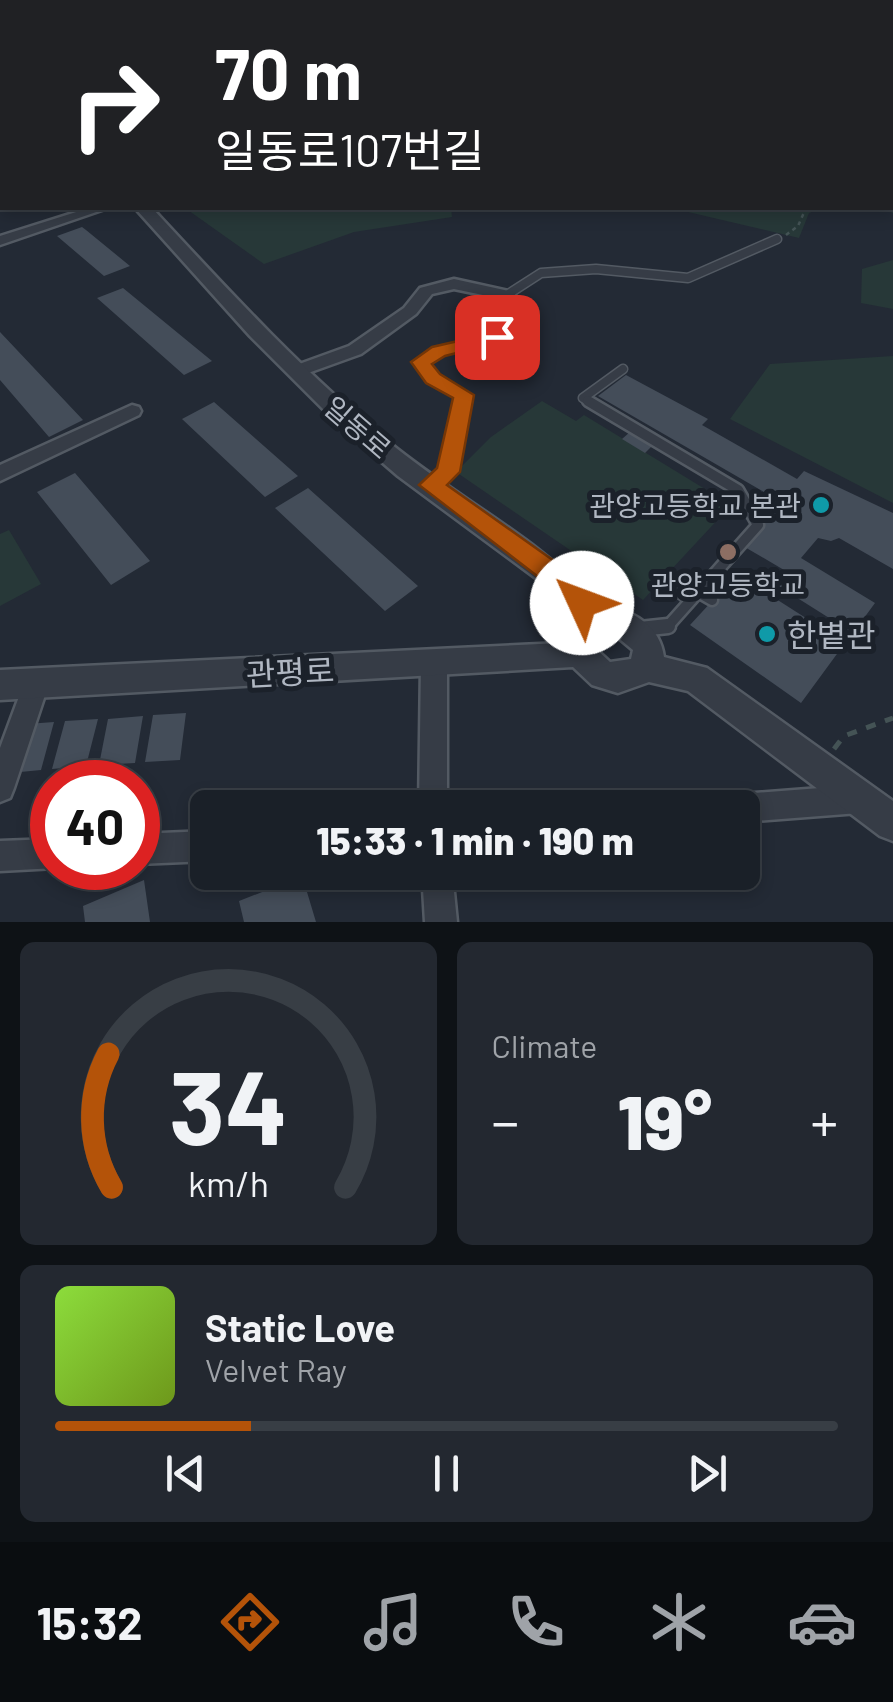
<!DOCTYPE html>
<meta charset="utf-8">
<style>
:root{--surface:#1a2028;--page:#232830;--text:#f1f3f6;--muted:#9fa3a8;--line:#383e45;--accent:#b45309}
body{margin:0;font-family:Barlow,"Noto Sans KR",sans-serif;background:var(--page);color:var(--text);height:100vh;display:flex;flex-direction:column;font-size:38px;white-space:nowrap}
*{box-sizing:border-box;margin:0}
p{font-size:32px;color:var(--muted)}
.icon{flex:none;width:55px;height:55px;fill:none;stroke:currentColor;stroke-width:2;stroke-linecap:round;stroke-linejoin:round}
.map{position:relative;height:922px;overflow:hidden}
.side{display:flex;flex-direction:column;gap:20px;padding:20px;background:#0e1216;flex:1}
.side>*{flex:none}
.top-card{position:absolute;left:0px;top:0px;width:895px;height:210px;box-shadow:0 5px 15px #0003,0 0 0 2px var(--line);background:#202124;color:#fff;overflow:hidden}
.speed{position:absolute;left:30px;top:760px;display:flex;gap:20px;font-size:50px;font-weight:700;text-align:center}
.speed>*{display:grid;place-content:center;width:130px;height:130px;border-radius:50%;background:var(--surface);box-shadow:0 5px 15px #0003,0 0 0 2px var(--line);line-height:1}
.speed .limit{border:15px solid #d22;background:#fff;color:#111}
.pin{position:absolute;display:grid;place-items:center;width:85px;height:85px;color:#fff;margin:-42px;border-radius:20px;box-shadow:0 5px 15px #0006}
.me{position:absolute;width:110px;margin:-55px;rotate:313deg;stroke-linejoin:round;filter:drop-shadow(0 0 8px #0008)}
.turn{display:flex;align-items:center;gap:35px;height:210px;padding:0 50px;font-size:45px}
.turn .icon{width:130px;height:130px;stroke-width:2.5}
.turn b{display:block;font-size:70px;line-height:85px}
.big{font-size:75px;font-weight:800;line-height:1.1}
.side .widget{flex:1;display:flex;flex-direction:column;justify-content:center;gap:15px;min-width:0;padding:0 35px;border-radius:15px;background:var(--page)}
.side .dial{align-items:center;gap:0}
.dial svg{height:260px;overflow:visible;fill:none;stroke:var(--line);stroke-width:7;stroke-linecap:round;text-anchor:middle}
.dial text{fill:var(--text);stroke:none}
.song{display:flex;align-items:center;gap:30px}
.cover{width:120px;height:120px;border-radius:15px;background:linear-gradient(135deg,hsl(90 70% 55%),hsl(80 70% 35%))}
.played{height:10px;border-radius:5px;background:linear-gradient(90deg,var(--accent) 25%,var(--line) 25%)}
.keys{display:flex;justify-content:space-around;direction:ltr}
.heat{display:flex;justify-content:space-between;align-items:center;font-size:55px;direction:ltr}
.side .tiles{flex:1;display:grid;gap:20px;grid-template-columns:1fr 1fr}
.widget:last-child{grid-column:span 2}
.trip{position:absolute;left:190px;top:790px;width:570px;height:100px;border-radius:15px;background:var(--surface);box-shadow:0 5px 15px #0003,0 0 0 2px var(--line);font-weight:800;line-height:100px;text-align:center}
.dock{display:flex;height:160px;justify-content:space-around;align-items:center;background:#0a0d10;color:var(--muted)}
.dock .icon{width:70px;height:70px}
.dock .selected{color:var(--accent)}
.dock b{font-size:45px;color:var(--text)}
.map>svg:first-child{display:block}
.green{fill:#273838}
.building{fill:#444d59}
.lines{fill:none;stroke-linecap:round;stroke-linejoin:round}
.service-far2-casing{stroke:#535a63;stroke-width:11}
.service-far1-casing{stroke:#535a63;stroke-width:15}
.service-casing{stroke:#535a63;stroke-width:19}
.minor-casing{stroke:#535a63;stroke-width:5}
.tertiary-casing{stroke:#535a63;stroke-width:5}
.path-far1{stroke:#445355;stroke-width:2.5;stroke-dasharray:4 4;stroke-linecap:butt}
.path{stroke:#445355;stroke-width:5;stroke-dasharray:10 10;stroke-linecap:butt}
.service-far2{stroke:#363c46;stroke-width:8}
.service-far1{stroke:#363c46;stroke-width:10}
.service{stroke:#363c46;stroke-width:14}
.minor{fill:#363c46;fill-rule:evenodd}
.tertiary{fill:#363c46;fill-rule:evenodd}
.route{fill:#b45309;stroke:#753606;stroke-width:2.5}
.culture-dot{fill:#0f9aa8;stroke:#1b212a;stroke-width:4}
.education-dot{fill:#8d6e63;stroke:#1b212a;stroke-width:4}
.labels{text-anchor:middle;dominant-baseline:central;stroke-width:10;stroke-linejoin:round;paint-order:stroke}
.street-label{font-size:28px;fill:#b0b7c2;stroke:#1b212a}
.poi-label{font-size:28px;fill:#b0b7c2;stroke:#1b212a;text-anchor:end}
.near-poi-label{font-size:32px;fill:#b0b7c2;stroke:#1b212a;text-anchor:start}
.near-street-label{font-size:32px;fill:#b0b7c2;stroke:#1b212a}
</style>
<div class="map">
<svg width="893" height="922" viewBox="0 0 893 922">
<rect width="100%" height="100%" fill="#232a35"/>
<!-- green -->
<path class="green" d="M0,0H893V213L880,208H892V2H2L0,73Z
M185,208H451L452,217L354,232L264,264Z
M671,208H823L809,213L799,238Z
M893,260V309L861,303L862,269Z
M893,356V503L730,419L770,364Z
M542,401L576,421L584,415L718,497L723,514L643,600L456,472L491,437Z
M9,530L41,584L0,606V534Z"/>
<!-- building -->
<path class="building" d="M82,227L86,230L130,266L104,276L57,236Z
M123,288L212,361L184,375L97,298Z
M0,332L83,420L49,437L0,380Z
M626,375L708,419L702,425L797,479L804,471L893,513V569L839,538L831,541L818,538L801,558L875,603L853,633L772,582L784,570L743,546L769,517L760,497L764,492L598,396Z
M214,402L298,476L265,497L182,419Z
M630,432L653,445L645,453L622,439Z
M75,473L150,561L111,585L37,492Z
M308,488L418,586L385,611L275,508Z
M737,574L845,643L801,703L690,625Z
M186,713L180,760L145,762L153,715Z
M143,716L135,763L99,765L108,719Z
M98,719L86,766L52,769L65,721Z
M54,722L41,770L10,773L27,724Z
M144,880L150,922H85L83,906Z
M304,882L316,922H244L239,901L285,883Z"/>
<g class="lines">
<!-- service-far2 casing -->
<g class="service-far2-casing">
<path id="service-far2" d="M462,403L464,395L433,378L421,362L439,351L497,337L507,295L541,273L596,269L688,278L777,239
M592,403L583,398L623,369"/>
</g>
<!-- service-far1 casing -->
<g class="service-far1-casing">
<path id="service-far1" d="M588,401L738,490L758,525L668,626L646,628
M431,485L448,472L463,401
M661,579L691,600
M698,592L712,600"/>
</g>
<!-- service casing -->
<g class="service-casing">
<path id="service" d="M640,629L668,626"/>
</g>
<!-- minor casing -->
<g class="minor-casing">
<path id="minor" d="M2,134V142L0,143V135Z
M89,208H108L0,245V236Z
M454,279L513,292L515,295L507,300L454,289L432,294L416,314L361,354L297,377L288,371L291,367L349,346L404,308L420,288Z
M132,405L139,407L141,411L139,415L0,481V465Z
M434,654L443,657L447,665V808H419L421,665L425,657Z
M36,671L45,675L49,683L14,788L10,798L0,802V748L27,675Z
M859,785L869,789L873,799L869,809L859,813L742,822V808H728L732,798L742,794Z
M208,831V861L138,864V834Z
M52,839V868H56L0,871V841Z
M422,872H452L457,922H425Z"/>
</g>
<!-- tertiary casing -->
<g class="tertiary-casing">
<path id="tertiary" d="M0,113H2V121H0Z
M135,208H152C228,290 304,373 391,444C460,500 541,540 602,607L609,604C636,614 660,626 664,657L707,668L893,801V841L880,836L688,691L649,682L618,693L592,685L573,667L0,700V670L561,643L575,619L537,579L398,476L340,426L250,336ZM609,630L633,650L631,659L610,662L596,649L595,639Z"/>
</g>
<!-- path-far1 -->
<path class="path-far1" d="M321,0L338,2
M470,0L487,2
M854,0L872,2
M397,2L422,0
M783,2L806,0
M786,235L798,226L806,208"/>
<!-- path -->
<path class="path" d="M834,749L844,736L893,718"/>
<!-- service-far2 -->
<use href="#service-far2" class="service-far2"/>
<!-- service-far1 -->
<use href="#service-far1" class="service-far1"/>
<!-- service -->
<use href="#service" class="service"/>
<!-- minor -->
<use href="#minor" class="minor"/>
<!-- tertiary -->
<use href="#tertiary" class="tertiary"/>
</g>
<!-- route -->
<path class="route" d="M497,332L504,333V341L445,356L432,364L440,374L474,395L460,472L447,485L578,578L595,603L591,611C574,617 569,606 559,593L419,485L437,468L453,398L426,383L411,362L432,347Z"/>
<!-- markers -->
<g class="culture-dot">
<circle cx="821" cy="505" r="10"/>
<circle cx="767" cy="634" r="10"/>
</g>
<circle class="education-dot" cx="728" cy="552" r="10"/>
<g class="labels">
<!-- street labels -->
<g class="street-label">
<text transform="translate(358 427) rotate(41)">일동로</text>
</g>
<!-- poi labels -->
<g class="poi-label">
<text x="801" y="505">관양고등학교 본관</text>
<text x="728" y="584" text-anchor="middle">관양고등학교</text>
</g>
<!-- near-poi labels -->
<g class="near-poi-label">
<text x="787" y="634">한볕관</text>
</g>
<!-- near-street labels -->
<g class="near-street-label">
<text transform="translate(290 671) rotate(-3)">관평로</text>
</g>
</g>
</svg>
<div class="speed"><div class="limit">40</div></div>
<div class="pin" style="left:497px;top:337px;background:#d93025"><svg class="icon" aria-label="arrive" viewBox="0 0 24 24"><path d="M6 21V4h12l-3 4 3 4H6"/></svg></div>
<svg class="me" style="left:582px;top:603px" viewBox="-20 -20 40 40"><circle r="19" fill="#fff"/><path d="M0-13L10 11 0 6-10 11z" fill="#b45309"/></svg>
<div class="trip">15:33 · 1 min · 190 m</div>
<div class="top-card">
<div class="turn"><svg class="icon" aria-label="right" viewBox="0 0 24 24"><path d="M7 20v-9h11M14 6l5 5-5 5"/></svg><div><b>70 m</b>일동로107번길</div></div>
</div>
</div>
<section class="side">
<div class="tiles">
<div class="widget dial"><svg viewBox="0 0 100 80">
<path d="M14 69A42 42 0 1 1 86 69"/>
<path d="M14 69A42 42 0 0 1 13 28" stroke="#b45309"/>
<text x="50" y="56" font-size="32" font-weight="700">34</text>
<text x="50" y="72" font-size="11">km/h</text>
</svg></div>
<div class="widget"><p>Climate</p>
<div class="heat"><a>−</a><b class="big">19°</b><a>+</a></div>
</div>
<div class="widget">
<div class="song"><i class="cover"></i><div><b>Static Love</b><p>Velvet Ray</p></div></div>
<div class="played"></div>
<div class="keys"><svg class="icon" aria-label="previous" viewBox="0 0 24 24"><path d="M18 5L8 12l10 7zM5 5v14"/></svg><svg class="icon" aria-label="pause" viewBox="0 0 24 24"><path d="M8 5v14M16 5v14"/></svg><svg class="icon" aria-label="next" viewBox="0 0 24 24"><path d="M6 5l10 7-10 7zM19 5v14"/></svg></div>
</div>
</div>
</section>
<nav class="dock">
<b>15:32</b>
<svg class="icon selected" aria-label="directions" viewBox="0 0 24 24"><path d="M12 3l9 9-9 9-9-9zM9 14v-3h6M13 9l2 2-2 2"/></svg>
<svg class="icon" aria-label="music" viewBox="0 0 24 24"><path d="M9 18V5l10-2v13"/><circle cx="6" cy="18" r="3"/><circle cx="16" cy="16" r="3"/></svg>
<svg class="icon" aria-label="phone" viewBox="0 0 24 24"><path d="M5 4h4l2 5-3 2q2 4 5 5l2-3 5 2v4C11 20 4 13 5 4z"/></svg>
<svg class="icon" aria-label="climate" viewBox="0 0 24 24"><path d="M12 3v18M4 7l16 10M4 17L20 7"/></svg>
<svg class="icon" aria-label="car" viewBox="0 0 24 24"><path d="M5 17H2v-5l4-1 3-4h7l3 4 3 1v5h-3M9 17h6M6 11h13"/><circle cx="7" cy="17" r="2"/><circle cx="17" cy="17" r="2"/></svg>
</nav>
